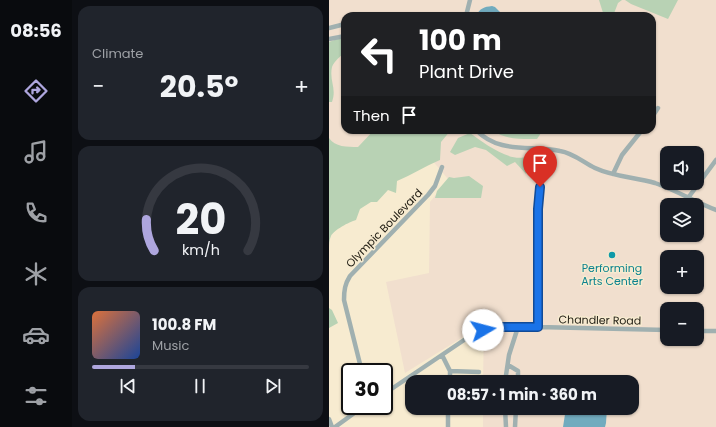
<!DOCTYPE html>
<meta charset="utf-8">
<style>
:root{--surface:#171b24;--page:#20242c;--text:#f1f3f6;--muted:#9ea1a6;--line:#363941;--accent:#aea6de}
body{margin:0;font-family:Poppins,sans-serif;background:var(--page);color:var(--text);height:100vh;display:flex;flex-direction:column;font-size:15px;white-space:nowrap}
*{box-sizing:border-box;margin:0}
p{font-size:13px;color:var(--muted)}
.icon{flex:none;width:22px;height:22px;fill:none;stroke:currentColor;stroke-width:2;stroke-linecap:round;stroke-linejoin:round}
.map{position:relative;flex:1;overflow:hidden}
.drawer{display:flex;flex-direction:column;gap:6px;padding:6px;background:#0d0f14;width:257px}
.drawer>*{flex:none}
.banner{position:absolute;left:12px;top:12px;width:315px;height:122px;border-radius:12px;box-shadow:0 1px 3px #0004;background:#202124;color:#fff;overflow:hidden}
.tools{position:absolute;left:331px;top:146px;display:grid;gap:8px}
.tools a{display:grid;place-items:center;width:44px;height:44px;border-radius:8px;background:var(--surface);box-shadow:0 1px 3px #0004;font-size:20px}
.speed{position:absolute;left:12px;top:363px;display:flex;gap:8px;font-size:20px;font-weight:700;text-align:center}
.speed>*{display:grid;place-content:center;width:52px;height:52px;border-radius:50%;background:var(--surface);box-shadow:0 1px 3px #0004;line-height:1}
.speed .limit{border:2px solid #111;border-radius:6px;background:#fff;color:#111}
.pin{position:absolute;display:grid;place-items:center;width:34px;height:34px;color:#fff;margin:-41px -17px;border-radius:50% 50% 50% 0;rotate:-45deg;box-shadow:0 0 4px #0007}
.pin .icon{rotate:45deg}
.me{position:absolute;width:44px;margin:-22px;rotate:82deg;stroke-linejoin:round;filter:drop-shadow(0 0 3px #0008)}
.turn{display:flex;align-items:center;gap:14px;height:84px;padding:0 12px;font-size:18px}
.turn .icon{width:52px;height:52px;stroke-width:2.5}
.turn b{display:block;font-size:28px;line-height:34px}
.then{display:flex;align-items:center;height:38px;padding:0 12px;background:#0003;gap:8px;font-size:15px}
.big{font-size:30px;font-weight:700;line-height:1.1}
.drawer .tile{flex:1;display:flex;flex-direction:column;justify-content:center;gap:6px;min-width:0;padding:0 14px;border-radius:12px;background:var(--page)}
.drawer .dial{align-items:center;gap:0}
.dial svg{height:104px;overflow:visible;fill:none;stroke:var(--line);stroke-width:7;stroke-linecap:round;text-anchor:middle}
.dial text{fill:var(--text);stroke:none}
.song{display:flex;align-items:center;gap:12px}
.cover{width:48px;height:48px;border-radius:6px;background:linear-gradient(135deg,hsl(20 70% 55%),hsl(220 70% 35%))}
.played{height:4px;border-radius:2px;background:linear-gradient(90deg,var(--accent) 20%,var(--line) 20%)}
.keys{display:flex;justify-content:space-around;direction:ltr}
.heat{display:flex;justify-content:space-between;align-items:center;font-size:22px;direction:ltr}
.trip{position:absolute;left:76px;top:375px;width:234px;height:40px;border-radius:12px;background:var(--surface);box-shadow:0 1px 3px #0004;font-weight:700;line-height:40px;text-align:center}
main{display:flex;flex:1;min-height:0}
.tabs{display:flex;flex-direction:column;width:72px;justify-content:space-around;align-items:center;background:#090b0e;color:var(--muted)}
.tabs .icon{width:28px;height:28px}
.tabs .active{color:var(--accent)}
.tabs b{font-size:18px;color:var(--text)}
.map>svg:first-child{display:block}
.education{fill:#f1dfce;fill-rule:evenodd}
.green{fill:#b8d2b4}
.water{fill:#71abbe}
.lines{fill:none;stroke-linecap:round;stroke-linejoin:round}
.minor{stroke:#a0b0b0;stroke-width:4.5}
.route-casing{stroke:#114b97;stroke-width:10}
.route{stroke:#1a73e8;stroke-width:7}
.culture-dot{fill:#0f9aa8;stroke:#f7ebd0;stroke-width:1.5}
.labels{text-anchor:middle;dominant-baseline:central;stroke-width:3;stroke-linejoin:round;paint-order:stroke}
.street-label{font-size:11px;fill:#242016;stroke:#f7ebd0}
.culture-label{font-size:11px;fill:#0d838f;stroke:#f7ebd0}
</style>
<main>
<nav class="tabs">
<b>08:56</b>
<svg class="icon active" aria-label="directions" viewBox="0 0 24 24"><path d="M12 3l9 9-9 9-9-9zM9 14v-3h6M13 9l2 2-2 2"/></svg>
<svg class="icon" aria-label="music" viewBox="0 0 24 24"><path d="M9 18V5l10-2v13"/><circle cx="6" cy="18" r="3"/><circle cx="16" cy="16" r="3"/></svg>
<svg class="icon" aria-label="phone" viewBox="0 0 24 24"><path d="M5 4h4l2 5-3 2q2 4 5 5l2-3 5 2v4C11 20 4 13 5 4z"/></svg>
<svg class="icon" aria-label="climate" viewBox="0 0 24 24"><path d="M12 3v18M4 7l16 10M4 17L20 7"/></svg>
<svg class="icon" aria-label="car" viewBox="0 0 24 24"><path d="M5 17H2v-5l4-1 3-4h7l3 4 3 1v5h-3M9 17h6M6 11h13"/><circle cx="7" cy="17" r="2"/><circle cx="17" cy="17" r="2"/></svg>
<svg class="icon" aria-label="filters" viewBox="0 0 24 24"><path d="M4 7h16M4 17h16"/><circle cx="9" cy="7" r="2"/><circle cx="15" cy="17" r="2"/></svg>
</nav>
<section class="drawer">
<div class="tile"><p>Climate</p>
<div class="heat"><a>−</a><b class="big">20.5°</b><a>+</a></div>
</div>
<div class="tile dial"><svg viewBox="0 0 100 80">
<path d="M14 69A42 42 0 1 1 86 69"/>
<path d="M14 69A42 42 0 0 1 8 45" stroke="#aea6de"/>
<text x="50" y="56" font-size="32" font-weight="700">20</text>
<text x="50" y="72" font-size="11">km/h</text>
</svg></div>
<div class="tile">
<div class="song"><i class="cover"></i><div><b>100.8 FM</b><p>Music</p></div></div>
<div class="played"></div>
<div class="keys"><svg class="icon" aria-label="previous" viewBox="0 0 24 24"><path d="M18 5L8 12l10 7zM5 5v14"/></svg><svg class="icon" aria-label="pause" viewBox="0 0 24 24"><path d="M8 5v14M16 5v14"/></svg><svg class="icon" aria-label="next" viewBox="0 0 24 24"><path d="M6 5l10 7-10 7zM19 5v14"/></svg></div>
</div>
</section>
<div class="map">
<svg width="387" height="427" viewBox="0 0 387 427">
<rect width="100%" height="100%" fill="#f7ebd0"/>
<!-- education -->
<path class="education" d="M0,0H387V427H154V408H303V382H154L155,324L76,373L57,282L100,273L101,202L119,179L86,140L0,198ZM16,16H323V130H16ZM338,153H368V183H338ZM338,205H368V235H338ZM338,257H368V287H338ZM338,309H368V339H338Z"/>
<!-- green -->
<path class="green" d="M270,0H293L289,3L284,16H275Z
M296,0H349L339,19L302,4Z
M11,38L16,40V52C12,56 5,61 3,67C0,81 8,88 3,102H0V42Z
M45,130H122L112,142L111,160C96,166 83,175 68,181L67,193L59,190L48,202H42L31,209L27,220C20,222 5,230 2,236C0,240 0,245 0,249V138C6,147 18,147 29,147Z
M163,130H214L208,139C192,139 177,140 163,130Z
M141,133C155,143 182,164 199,156L203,162L197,174L186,162L178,166L157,150L146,147L126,155L121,152L129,138Z
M140,176L154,186L152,198H106L108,191L120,177L125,178Z
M0,308L3,310L9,323L0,328Z"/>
<!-- water -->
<path class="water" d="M163,6L166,7L175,16H147C151,8 155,7 163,6Z
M237,408H278L277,423L276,427H234Z"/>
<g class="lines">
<!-- minor -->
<path class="minor" d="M137,16L141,0
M0,28L16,24
M0,39L16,36
M323,117L329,108
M147,130C170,154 201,145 231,151C244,153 254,162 266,168C285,177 306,177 326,183C346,190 367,202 387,210
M284,174L293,155L313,130
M359,198L387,160
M209,327C208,268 205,208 217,150
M368,331H387
M113,355L121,371V382
M179,365L189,371V382
M121,371L150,372
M33,372L15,300C15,290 16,284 21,276L99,195L106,186L113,167
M176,382L180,355L189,327
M55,394L141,336L154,330L160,328L209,327L338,330
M176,408L177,427
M0,419L3,427
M6,427L35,406
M119,427V408
M186,427L187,408"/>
</g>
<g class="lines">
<!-- route casing -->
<g class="route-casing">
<path id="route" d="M154,330L170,327H209V209L211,187"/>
</g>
<!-- route -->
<use href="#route" class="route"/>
</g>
<!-- markers -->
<circle class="culture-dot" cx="283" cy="255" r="4"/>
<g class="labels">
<!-- street labels -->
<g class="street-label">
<text transform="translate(55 228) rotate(-46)">Olympic Boulevard</text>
<text transform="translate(271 320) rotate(1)">Chandler Road</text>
</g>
<!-- culture labels -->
<g class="culture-label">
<text x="283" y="268">Performing<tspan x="283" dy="13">Arts Center</tspan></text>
</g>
</g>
</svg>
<div class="tools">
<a><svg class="icon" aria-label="sound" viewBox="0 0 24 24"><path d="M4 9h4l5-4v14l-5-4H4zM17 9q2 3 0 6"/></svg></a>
<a><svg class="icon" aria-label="layers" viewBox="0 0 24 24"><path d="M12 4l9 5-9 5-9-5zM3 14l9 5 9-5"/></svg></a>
<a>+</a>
<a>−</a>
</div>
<div class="speed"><div class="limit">30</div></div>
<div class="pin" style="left:211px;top:187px;background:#d93025"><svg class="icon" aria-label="arrive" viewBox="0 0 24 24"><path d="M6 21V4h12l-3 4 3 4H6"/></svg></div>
<svg class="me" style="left:154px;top:330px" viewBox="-20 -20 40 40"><circle r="19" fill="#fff"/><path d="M0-13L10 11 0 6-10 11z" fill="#1a73e8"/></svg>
<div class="trip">08:57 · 1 min · 360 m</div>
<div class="banner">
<div class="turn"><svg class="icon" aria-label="left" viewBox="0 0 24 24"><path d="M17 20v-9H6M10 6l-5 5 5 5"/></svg><div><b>100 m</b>Plant Drive</div></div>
<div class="then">Then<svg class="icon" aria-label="arrive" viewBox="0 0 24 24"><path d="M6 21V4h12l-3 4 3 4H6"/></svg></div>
</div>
</div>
</main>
